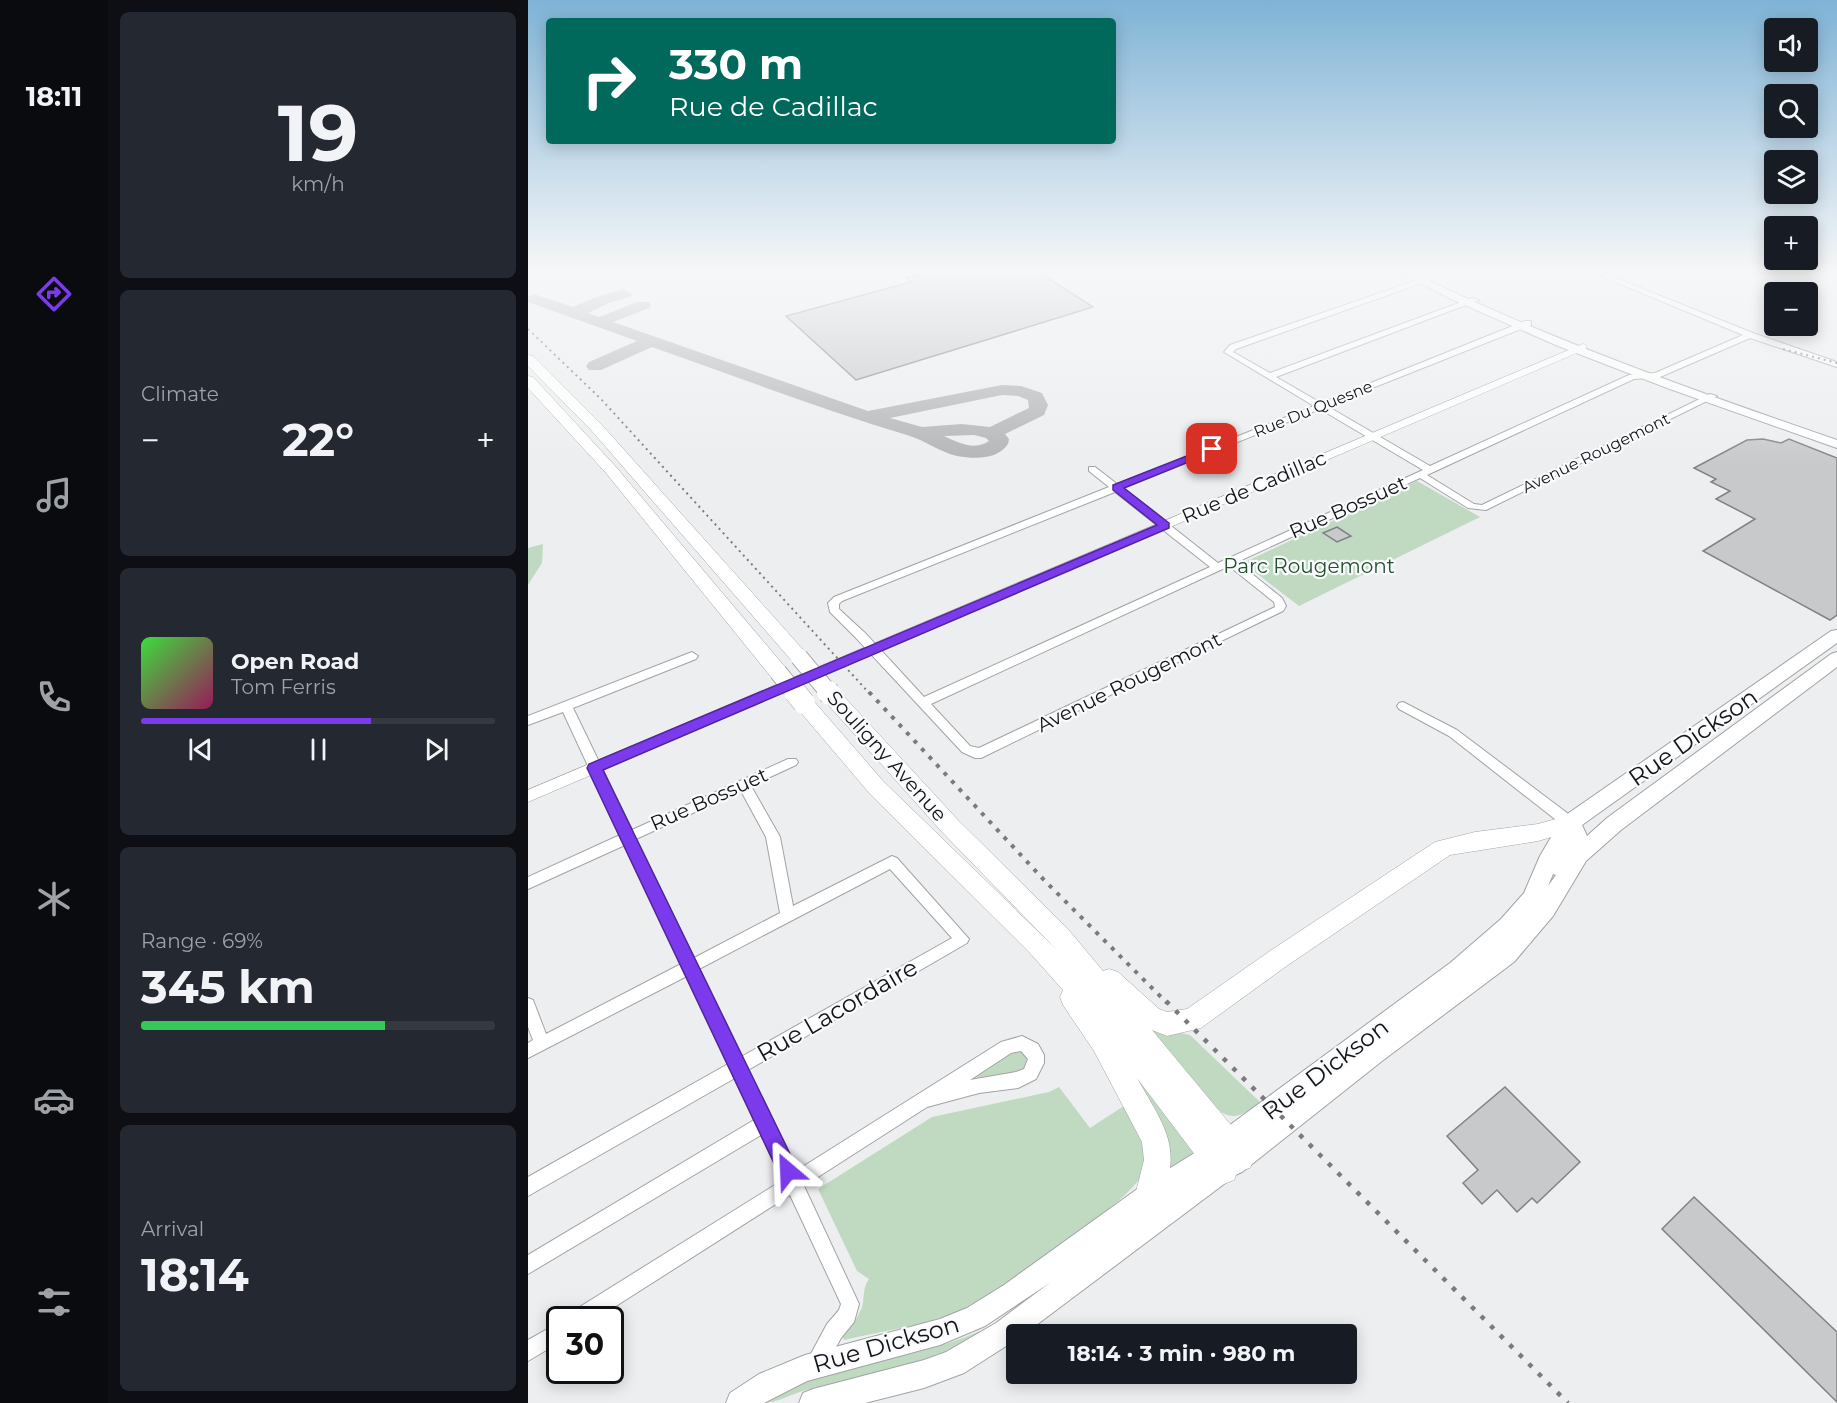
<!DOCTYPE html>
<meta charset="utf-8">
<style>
:root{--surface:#171b24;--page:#242831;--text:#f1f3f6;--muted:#9ea1a6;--line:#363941;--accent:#7c3aed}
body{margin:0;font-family:Montserrat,sans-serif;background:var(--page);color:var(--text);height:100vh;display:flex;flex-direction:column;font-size:22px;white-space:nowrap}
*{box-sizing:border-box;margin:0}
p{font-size:20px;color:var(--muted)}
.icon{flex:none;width:33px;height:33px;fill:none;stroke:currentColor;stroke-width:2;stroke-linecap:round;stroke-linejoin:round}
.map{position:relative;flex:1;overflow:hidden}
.details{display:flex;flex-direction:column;gap:12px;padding:12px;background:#0d0f14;width:420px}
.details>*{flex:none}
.top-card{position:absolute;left:18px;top:18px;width:570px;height:126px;border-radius:6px;box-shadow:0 3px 15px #0003;background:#00695c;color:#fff;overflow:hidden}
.controls{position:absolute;left:1236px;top:18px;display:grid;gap:12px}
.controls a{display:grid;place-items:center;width:54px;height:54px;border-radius:6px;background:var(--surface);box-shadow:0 3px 15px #0003;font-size:30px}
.speed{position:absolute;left:18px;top:1306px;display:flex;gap:12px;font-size:30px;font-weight:700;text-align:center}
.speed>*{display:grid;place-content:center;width:78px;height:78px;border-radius:50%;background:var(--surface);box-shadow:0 3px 15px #0003;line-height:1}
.speed .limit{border:3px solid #111;border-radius:9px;background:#fff;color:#111}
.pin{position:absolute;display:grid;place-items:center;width:51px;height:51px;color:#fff;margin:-26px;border-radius:12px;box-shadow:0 3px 9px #0006}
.me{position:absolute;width:66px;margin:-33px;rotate:334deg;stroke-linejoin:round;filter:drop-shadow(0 0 4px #0008)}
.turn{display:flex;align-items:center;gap:21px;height:126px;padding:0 24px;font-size:27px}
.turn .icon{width:78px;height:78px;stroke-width:2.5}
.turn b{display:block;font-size:42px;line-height:51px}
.big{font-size:45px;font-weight:700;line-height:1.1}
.details .widget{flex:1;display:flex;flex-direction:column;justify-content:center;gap:9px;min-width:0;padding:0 21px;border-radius:9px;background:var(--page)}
.details .dial{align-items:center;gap:0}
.dial b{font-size:78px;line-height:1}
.song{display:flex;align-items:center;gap:18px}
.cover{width:72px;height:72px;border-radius:9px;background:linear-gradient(135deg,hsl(120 70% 55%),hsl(330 70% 35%))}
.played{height:6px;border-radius:3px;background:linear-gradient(90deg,var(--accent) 65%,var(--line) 65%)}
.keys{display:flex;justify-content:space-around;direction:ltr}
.heat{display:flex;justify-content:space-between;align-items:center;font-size:33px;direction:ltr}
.charge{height:9px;border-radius:4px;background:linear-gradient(90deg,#34c759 69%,var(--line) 0)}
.trip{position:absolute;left:478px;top:1324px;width:351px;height:60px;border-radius:6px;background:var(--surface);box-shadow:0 3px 15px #0003;font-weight:700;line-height:60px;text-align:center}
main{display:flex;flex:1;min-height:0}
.menu{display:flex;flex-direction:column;width:108px;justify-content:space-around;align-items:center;background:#090b0e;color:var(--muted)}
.menu .icon{width:42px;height:42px}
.menu .on{color:var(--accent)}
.menu b{font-size:27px;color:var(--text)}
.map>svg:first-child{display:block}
.green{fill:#c0dac2}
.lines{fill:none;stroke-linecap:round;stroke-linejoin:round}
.taxiway{fill:#b3b4b6;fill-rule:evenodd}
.building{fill:#c7c9cb;stroke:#808285;stroke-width:1.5}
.minor-casing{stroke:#a1a3a5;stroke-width:2}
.tertiary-casing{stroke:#a1a3a5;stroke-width:1}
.secondary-casing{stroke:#a1a3a5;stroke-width:2}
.primary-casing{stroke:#a1a3a5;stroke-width:2}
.trunk-casing{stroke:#a1a3a5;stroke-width:1}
.minor{fill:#fff;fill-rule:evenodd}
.tertiary{fill:#fff;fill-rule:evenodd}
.secondary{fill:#fff;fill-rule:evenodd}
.primary{fill:#fff;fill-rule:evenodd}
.trunk{fill:#fff;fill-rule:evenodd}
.rail-far2{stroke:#7a7b7c;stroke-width:2;stroke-dasharray:2 4;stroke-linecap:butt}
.rail-far1{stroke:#7a7b7c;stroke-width:4;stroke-dasharray:4 7;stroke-linecap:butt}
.rail{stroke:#7a7b7c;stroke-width:4.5;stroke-dasharray:4.5 9;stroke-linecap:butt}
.minor-bridge-casing{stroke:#a1a3a5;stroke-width:12;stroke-linecap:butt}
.trunk-bridge-far1-casing{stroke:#a1a3a5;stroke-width:19;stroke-linecap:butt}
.trunk-bridge-casing{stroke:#a1a3a5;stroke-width:23;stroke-linecap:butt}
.minor-bridge{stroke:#fff;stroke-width:10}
.trunk-bridge-far1{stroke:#fff;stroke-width:17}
.trunk-bridge{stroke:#fff;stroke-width:22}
.route{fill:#7c3aed;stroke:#51269a;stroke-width:1.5}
.labels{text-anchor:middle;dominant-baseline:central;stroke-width:4.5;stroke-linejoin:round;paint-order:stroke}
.far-street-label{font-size:16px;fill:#141415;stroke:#f9fbfe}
.street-label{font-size:20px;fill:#141415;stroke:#f9fbfe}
.park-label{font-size:20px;fill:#225029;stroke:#f9fbfe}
.near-street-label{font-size:24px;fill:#141415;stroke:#f9fbfe}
</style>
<main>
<nav class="menu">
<b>18:11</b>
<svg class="icon on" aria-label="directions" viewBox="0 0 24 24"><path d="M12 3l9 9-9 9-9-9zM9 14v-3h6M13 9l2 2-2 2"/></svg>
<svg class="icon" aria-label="music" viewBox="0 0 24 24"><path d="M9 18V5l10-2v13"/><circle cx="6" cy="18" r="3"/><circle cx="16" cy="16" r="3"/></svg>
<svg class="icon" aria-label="phone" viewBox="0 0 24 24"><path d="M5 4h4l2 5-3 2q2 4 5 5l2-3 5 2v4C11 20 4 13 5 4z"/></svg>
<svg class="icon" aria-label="climate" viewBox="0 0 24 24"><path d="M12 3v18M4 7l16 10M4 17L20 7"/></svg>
<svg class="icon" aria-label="car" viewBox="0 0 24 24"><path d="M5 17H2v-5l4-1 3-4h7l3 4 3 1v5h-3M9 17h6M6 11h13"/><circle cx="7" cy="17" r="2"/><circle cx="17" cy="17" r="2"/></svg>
<svg class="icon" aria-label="filters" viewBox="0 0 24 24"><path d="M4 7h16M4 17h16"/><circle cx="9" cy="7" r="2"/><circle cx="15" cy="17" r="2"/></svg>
</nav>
<section class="details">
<div class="widget dial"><b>19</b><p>km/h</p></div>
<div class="widget"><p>Climate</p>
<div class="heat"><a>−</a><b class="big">22°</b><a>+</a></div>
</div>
<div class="widget">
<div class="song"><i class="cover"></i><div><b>Open Road</b><p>Tom Ferris</p></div></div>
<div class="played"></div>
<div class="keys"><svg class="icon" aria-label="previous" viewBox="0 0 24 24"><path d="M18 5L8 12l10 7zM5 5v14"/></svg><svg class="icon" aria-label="pause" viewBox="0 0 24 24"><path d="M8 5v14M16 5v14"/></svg><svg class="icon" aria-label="next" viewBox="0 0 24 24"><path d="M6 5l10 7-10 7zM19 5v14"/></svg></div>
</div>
<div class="widget"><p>Range · 69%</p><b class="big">345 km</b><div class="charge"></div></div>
<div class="widget"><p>Arrival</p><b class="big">18:14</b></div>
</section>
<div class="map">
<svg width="1309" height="1403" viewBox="0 0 1309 1403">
<rect width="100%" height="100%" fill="#eceef0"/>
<!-- green -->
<path class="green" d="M889,481L952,517L771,606L715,563Z
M15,544L14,563L0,585V548Z
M623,1027L662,1035L732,1102C719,1111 709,1122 693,1112L620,1033Z
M493,1051L501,1057L500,1067L492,1072L449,1078L448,1076L480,1055Z
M600,1057L667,1154L637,1177L594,1061Z
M531,1087L562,1128L602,1102C607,1111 617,1124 619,1134C620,1144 618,1162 616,1171C608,1199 462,1298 431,1311C395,1326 354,1331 316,1340L315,1337C322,1328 330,1318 334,1307C337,1296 334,1289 341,1279L329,1271L290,1189L404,1117L521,1092Z
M452,1331L454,1334C399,1364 338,1375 278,1390C263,1394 250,1403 234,1403C300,1361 382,1363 452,1331Z"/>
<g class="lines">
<!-- taxiway -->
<path class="taxiway" d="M96,289L104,294L102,297L83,302L60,313L71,317L109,302H121L123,305L121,308L85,322L340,411L474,385L493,386L514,393L520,405L516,415L477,434L481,439L480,444C469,460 447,459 429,456C412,452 396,440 379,435C293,409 209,377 124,347L73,370H61L58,366L61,362L109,341L0,302V296L6,294L45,307L71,296ZM474,395L490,396L500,400L501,408L462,427L434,424L394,427L362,418ZM446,435L458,438L461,441C446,451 431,443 416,436Z"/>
</g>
<!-- building -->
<path class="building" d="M405,271H509L565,307L328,380L258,316L383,282L378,278Z
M1235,439L1253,443L1261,439L1309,458V615L1302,620L1175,551L1227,519L1188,499L1202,491L1183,482L1188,479L1166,468L1219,440Z
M809,527L823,536L809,542L795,533Z
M977,1087L1052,1162L1009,1203L1004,1198L989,1212L969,1190L954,1204L935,1183L950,1170L919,1136Z
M1166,1197L1309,1332V1402L1134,1229Z"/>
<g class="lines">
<!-- minor casing -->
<g class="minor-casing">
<path id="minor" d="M1061,271H1070L1225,333L1309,362V367L1222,338L1132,377L1106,379L899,475L946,504L954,505L1182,394L1189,396L958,510L940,508L892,478L709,562L754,598L758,606L755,611L453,758H447L434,752L354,666L352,663L354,660H362L396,697L682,567L587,492L314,601L311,604V609L337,633L339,636L337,639H329L302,612L300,603L306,597L581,487L561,471V467H567L589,484L786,406L696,352L702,345L898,277L905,279L708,349L705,352L742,373L944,298L951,300L748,377L793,403L997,321H1003V325L799,406L902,466L1101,375L1127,373L1215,335ZM792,409L895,470L690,563L595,488ZM701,566L746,602L747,607L451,748L442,746L403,704Z
M164,652L170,656L168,659L45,708L104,830L260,759H268L270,762L268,765L223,786L252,837L265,906L364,856L369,858L441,939L439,943L220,1070L268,1171L473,1042L494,1036L510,1044L516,1055V1063L508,1079L490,1088L451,1093L399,1107L276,1186L331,1304L326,1322L313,1338L295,1370L288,1373L281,1370L278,1363L299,1324L311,1310L313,1304L262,1195L66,1320H39L42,1313L255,1180L233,1135L0,1274V1255L226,1120L207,1078L0,1196V1177L200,1064L159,976L0,1058V1043L5,1040L0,1027V998L5,1000L18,1034L153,964L97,845L0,889V877L92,835L35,712L0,725V716ZM213,791L238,837L252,913L166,958L108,839ZM362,869L424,938L213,1057L171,969ZM493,1051L500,1059L496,1069L488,1072L442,1080L483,1053Z
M875,702L929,730L1047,819L1049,823L1047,827L1042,828L1037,827L921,736L871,709L869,706L871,703Z
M32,1322V1342L0,1361V1340Z"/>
</g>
<!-- tertiary casing -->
<g class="tertiary-casing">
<path id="tertiary" d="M1055,344L1058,345V349L0,802V790Z"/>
</g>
<!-- secondary casing -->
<g class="secondary-casing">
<path id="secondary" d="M869,271H881C1019,339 1164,390 1309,440V448L1139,388L1030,346L923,299Z
M684,1142L692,1146L696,1154L694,1159L704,1162L708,1170L704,1178L495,1335H489L486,1341L436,1373L396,1388L337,1403H271L275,1393L285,1389L396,1360L418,1352L468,1323L523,1282L457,1326L412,1345L279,1381L236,1403H198L202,1393L231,1374L277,1355L412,1319L439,1308L476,1285L612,1187Z"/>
</g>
<!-- primary casing -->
<g class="primary-casing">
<path id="primary" d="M1309,630V643L1054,825L1059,836L1079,818L1303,654L1309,652V667L1093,830L1058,861L1025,916L986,962L854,1061L714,1172L705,1176L696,1172L693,1160L683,1157L679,1148L683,1139L922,963L973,919L996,893L1012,856L1035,817L1303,631ZM1025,874L1028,875L1020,886Z"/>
</g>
<!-- trunk casing -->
<g class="trunk-casing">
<path id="trunk" d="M0,355L5,356L73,424L278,653L280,657L278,661L271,663L264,661L63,430L0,366Z
M0,376L5,377L88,467L257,667L259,672L257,677L250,678L243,677L78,473L0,388Z
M302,687L309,689L430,820L539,928L575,971L581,969L590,972L631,1009L639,1012L659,1009L742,951L907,842L947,832L1010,824L1042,815L1050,817L1053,823L1050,829L1010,841L922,855L760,965L673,1028L639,1036L624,1030L722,1148L726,1158L722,1168L710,1171L706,1180L696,1184L686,1180L609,1078C637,1128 656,1147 631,1206L621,1210L611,1206L607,1196L616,1160L614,1142L566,1051L535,1005L532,997L535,990L501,952L342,794L269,708L266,703L269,698L276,696L283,698L356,782L528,949L414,832L295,699L292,694L295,689Z"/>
</g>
<!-- minor -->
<use href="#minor" class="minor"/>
<!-- tertiary -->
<use href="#tertiary" class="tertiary"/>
<!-- secondary -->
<use href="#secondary" class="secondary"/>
<!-- primary -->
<use href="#primary" class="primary"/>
<!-- trunk -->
<use href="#trunk" class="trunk"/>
<!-- rail-far2 -->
<path class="rail-far2" d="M0,329L73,399L342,694
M1255,349L1309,363"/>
<!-- rail-far1 -->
<path class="rail-far1" d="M341,692L517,881L639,1003"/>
<!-- rail -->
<path class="rail" d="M638,1001L1040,1403"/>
<!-- minor-bridge casing -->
<g class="minor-bridge-casing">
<path id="minor-bridge" d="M333,636L358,663"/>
</g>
<!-- trunk-bridge-far1 casing -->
<g class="trunk-bridge-far1-casing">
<path id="trunk-bridge-far1" d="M271,657L302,694
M250,672L268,694"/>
</g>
<!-- trunk-bridge casing -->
<g class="trunk-bridge-casing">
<path id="trunk-bridge" d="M267,692L276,703
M300,692L302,694"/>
</g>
<!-- minor-bridge -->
<use href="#minor-bridge" class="minor-bridge"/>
<!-- trunk-bridge-far1 -->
<use href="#trunk-bridge-far1" class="trunk-bridge-far1"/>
<!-- trunk-bridge -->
<use href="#trunk-bridge" class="trunk-bridge"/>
</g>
<!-- sky -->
<linearGradient id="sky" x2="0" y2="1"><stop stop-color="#7fb3d6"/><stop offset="0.58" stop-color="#f6f7f8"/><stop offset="1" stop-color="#f6f7f8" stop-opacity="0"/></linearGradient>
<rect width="1309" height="467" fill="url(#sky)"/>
<!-- route -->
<path class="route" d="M684,446L689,449L688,451L596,488L641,523V528L75,770L267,1164L270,1171L267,1178L260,1180L253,1178L59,768L61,764L629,525L585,490V485Z"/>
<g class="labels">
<!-- far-street labels -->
<g class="far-street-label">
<text transform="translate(785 409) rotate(-22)">Rue Du Quesne</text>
<text transform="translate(1068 453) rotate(-26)">Avenue Rougemont</text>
</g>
<!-- street labels -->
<g class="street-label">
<text transform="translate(726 487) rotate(-23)">Rue de Cadillac</text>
<text transform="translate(820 507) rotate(-24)">Rue Bossuet</text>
<text transform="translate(601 682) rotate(-26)">Avenue Rougemont</text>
<text transform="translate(359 756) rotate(48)">Souligny Avenue</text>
<text transform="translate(181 799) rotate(-24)">Rue Bossuet</text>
</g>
<!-- park labels -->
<g class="park-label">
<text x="781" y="566">Parc Rougemont</text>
</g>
<!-- near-street labels -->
<g class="near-street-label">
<text transform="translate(1165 737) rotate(-35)">Rue Dickson</text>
<text transform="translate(309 1010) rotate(-30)">Rue Lacordaire</text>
<text transform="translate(797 1069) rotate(-37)">Rue Dickson</text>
<text transform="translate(358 1344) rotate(-16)">Rue Dickson</text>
</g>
</g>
</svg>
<div class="controls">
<a><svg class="icon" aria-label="sound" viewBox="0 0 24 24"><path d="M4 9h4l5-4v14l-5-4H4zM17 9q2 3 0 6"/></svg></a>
<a><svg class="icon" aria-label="search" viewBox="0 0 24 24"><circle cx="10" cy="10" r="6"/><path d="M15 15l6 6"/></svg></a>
<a><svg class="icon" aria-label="layers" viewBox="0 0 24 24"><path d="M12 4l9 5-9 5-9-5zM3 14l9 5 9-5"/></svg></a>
<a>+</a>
<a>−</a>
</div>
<div class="speed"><div class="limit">30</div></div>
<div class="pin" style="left:684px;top:449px;background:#d93025"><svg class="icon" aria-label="arrive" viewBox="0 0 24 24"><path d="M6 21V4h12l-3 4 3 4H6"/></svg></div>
<svg class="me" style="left:260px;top:1171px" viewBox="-20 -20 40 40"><path d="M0-17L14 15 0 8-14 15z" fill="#7c3aed" stroke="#fff" stroke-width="4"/></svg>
<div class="trip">18:14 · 3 min · 980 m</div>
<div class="top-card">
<div class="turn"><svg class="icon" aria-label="right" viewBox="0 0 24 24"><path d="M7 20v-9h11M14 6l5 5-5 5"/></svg><div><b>330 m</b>Rue de Cadillac</div></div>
</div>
</div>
</main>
